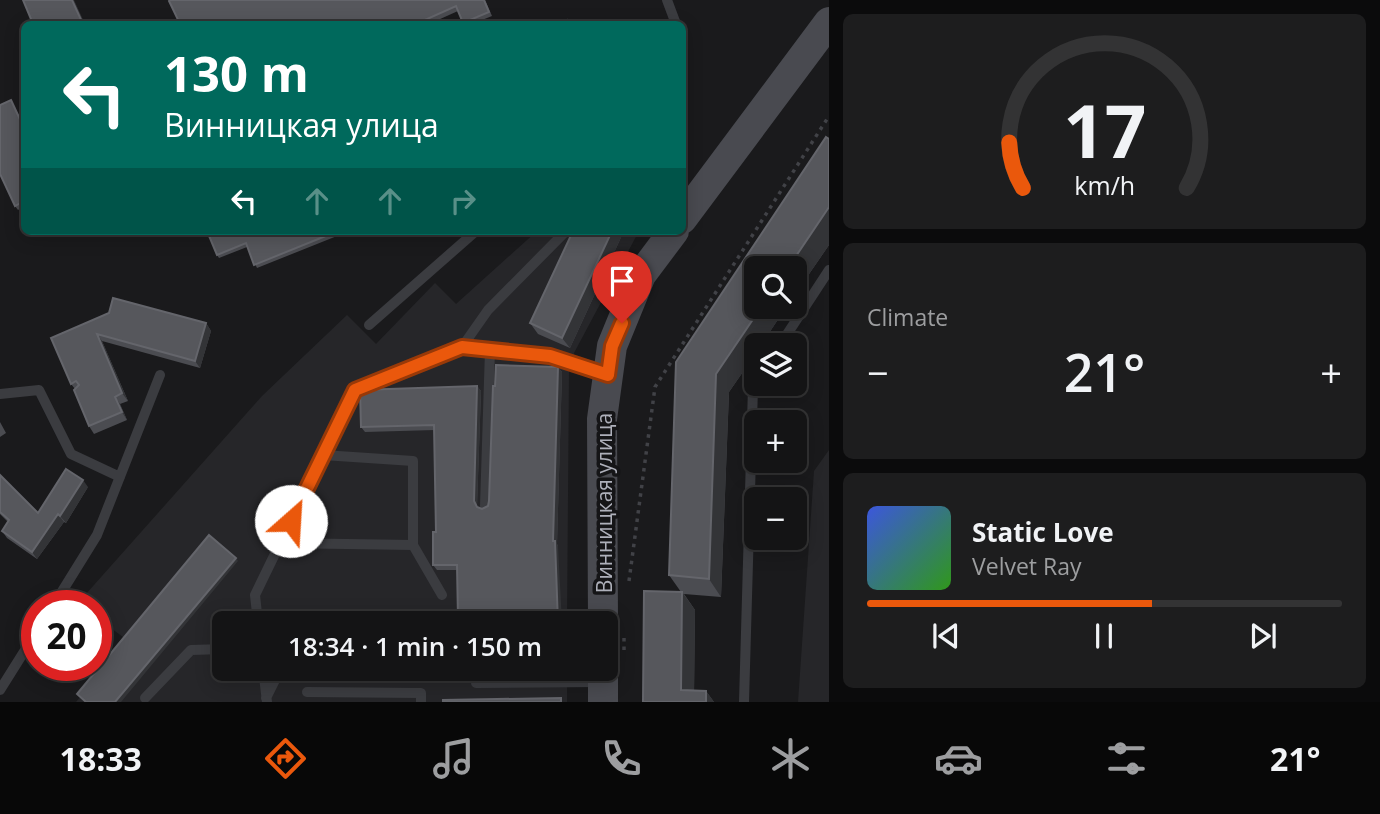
<!DOCTYPE html>
<meta charset="utf-8">
<style>
:root{--surface:#141415;--page:#1d1d1e;--text:#f1f3f6;--muted:#9d9ea0;--line:#333334;--accent:#ea580c}
body{margin:0;font-family:"Open Sans",sans-serif;background:var(--page);color:var(--text);height:100vh;display:flex;flex-direction:column;font-size:26px;white-space:nowrap}
*{box-sizing:border-box;margin:0}
p{font-size:23px;color:var(--muted)}
.icon{flex:none;width:38px;height:38px;fill:none;stroke:currentColor;stroke-width:2;stroke-linecap:round;stroke-linejoin:round}
.map{position:relative;flex:1;overflow:hidden}
.drawer{display:flex;flex-direction:column;gap:14px;padding:14px;background:#0b0b0c;width:551px}
.drawer>*{flex:none}
.banner{position:absolute;left:21px;top:21px;width:665px;height:214px;border-radius:10px;box-shadow:0 4px 18px #0003,0 0 0 2px var(--line);background:#00695c;color:#fff;overflow:hidden}
.buttons{position:absolute;left:744px;top:256px;display:grid;gap:14px}
.buttons a{display:grid;place-items:center;width:63px;height:63px;border-radius:10px;background:var(--surface);box-shadow:0 4px 18px #0003,0 0 0 2px var(--line);font-size:35px}
.speed{position:absolute;left:21px;top:590px;display:flex;gap:14px;font-size:35px;font-weight:700;text-align:center}
.speed>*{display:grid;place-content:center;width:91px;height:91px;border-radius:50%;background:var(--surface);box-shadow:0 4px 18px #0003,0 0 0 2px var(--line);line-height:1}
.speed .limit{border:10px solid #d22;background:#fff;color:#111}
.pin{position:absolute;display:grid;place-items:center;width:60px;height:60px;color:#fff;margin:-72px -30px;border-radius:50% 50% 50% 0;rotate:-45deg;box-shadow:0 0 7px #0007}
.pin .icon{rotate:45deg}
.me{position:absolute;width:77px;margin:-38px;rotate:26deg;stroke-linejoin:round;filter:drop-shadow(0 0 5px #0008)}
.turn{display:flex;align-items:center;gap:24px;height:147px;padding:0 28px;font-size:32px}
.turn .icon{width:91px;height:91px;stroke-width:2.5}
.turn b{display:block;font-size:49px;line-height:60px}
.lanes{display:flex;align-items:center;height:66px;padding:0 28px;background:#0003;justify-content:center;gap:35px;direction:ltr}
.lanes .off{opacity:.35}
.big{font-size:52px;font-weight:600;line-height:1.1}
.drawer .card{flex:1;display:flex;flex-direction:column;justify-content:center;gap:10px;min-width:0;padding:0 24px;border-radius:10px;background:var(--page)}
.drawer .dial{align-items:center;gap:0}
.dial svg{height:182px;overflow:visible;fill:none;stroke:var(--line);stroke-width:7;stroke-linecap:round;text-anchor:middle}
.dial text{fill:var(--text);stroke:none}
.song{display:flex;align-items:center;gap:21px}
.cover{width:84px;height:84px;border-radius:10px;background:linear-gradient(135deg,hsl(230 70% 55%),hsl(110 70% 35%))}
.played{height:7px;border-radius:4px;background:linear-gradient(90deg,var(--accent) 60%,var(--line) 60%)}
.keys{display:flex;justify-content:space-around;direction:ltr}
.heat{display:flex;justify-content:space-between;align-items:center;font-size:38px;direction:ltr}
.trip{position:absolute;left:212px;top:611px;width:406px;height:70px;border-radius:10px;background:var(--surface);box-shadow:0 4px 18px #0003,0 0 0 2px var(--line);font-weight:600;line-height:70px;text-align:center}
.dock{display:flex;height:112px;justify-content:space-around;align-items:center;background:#080808;color:var(--muted)}
.dock .icon{width:49px;height:49px}
.dock .active{color:var(--accent)}
.dock b{font-size:32px;color:var(--text)}
main{display:flex;flex:1;min-height:0}
.map>svg:first-child{display:block}
.built{fill:#262629}
.lines{fill:none;stroke-linecap:round;stroke-linejoin:round}
.path{stroke:#414247;stroke-width:3.5;stroke-dasharray:3.5 5;stroke-linecap:butt}
.lane{stroke:#3b3c40;stroke-width:10}
.secondary{stroke:#494a50;stroke-width:30}
.wall{fill:#4b4c51}
.shaded-wall{fill:#333437}
.building{fill:#56575c;stroke:#64656b;stroke-width:2}
.route-casing{stroke:#983908;stroke-width:18}
.route{stroke:#ea580c;stroke-width:12}
.labels{text-anchor:middle;dominant-baseline:central;stroke-width:7;stroke-linejoin:round;paint-order:stroke}
.street-label{font-size:21px;fill:#aeb0ba;stroke:#151517}
</style>
<main>
<div class="map">
<svg width="829" height="702" viewBox="0 0 829 702">
<rect width="100%" height="100%" fill="#1a1a1c"/>
<!-- built -->
<path class="built" d="M537,231H639L574,353L569,372L567,623H224V668L567,669V702H76L127,640L96,617V606L81,605L78,603L262,396L347,315L376,344L435,283L456,304Z
M829,450V702H798L814,471Z"/>
<g class="lines">
<!-- path -->
<path class="path" d="M629,581L655,387L829,116
M624,638V654"/>
<!-- lane -->
<path class="lane" d="M667,0L676,24
M682,44V49
M566,231L488,310L462,347L550,356L606,374
M369,325L476,231
M780,345L829,270
M0,394L39,390L71,454L120,477
M323,455L355,390L462,347
M485,506L490,350
M413,545L442,595
M53,606L97,535L160,375
M258,623L255,595L323,455L413,461V545L280,543
M410,623H416
M263,668L267,702
M476,683L600,682
M0,690L37,631
M307,692L421,693V702
M145,698L191,650L224,649
M266,698L281,668
M744,702L753,387L756,383"/>
<!-- secondary -->
<path class="secondary" d="M682,219L829,22
M603,623L602,419L612,346L641,275L674,231
M603,702V668"/>
</g>
<!-- wall -->
<path class="wall" d="M485,0L492,16L472,24H464L458,11L429,24H180Z
M11,100L24,126V206L18,210L15,206Z
M826,137L829,139V245L794,296V268H756V306H787L761,345H756V353L729,392L721,597L684,594L695,610L694,691H706L714,702H643L644,591L681,592L669,575L676,362Z
M207,231H341L342,234L257,268L247,247L219,258L217,255Z
M573,231H624L570,348L538,334L530,323Z
M206,323L211,331L200,368L102,341L128,401L120,404L127,420L94,434L89,426L75,389L71,384L51,338Z
M558,367L562,372L557,544L558,546L458,619L457,570H437L433,565L436,532L435,430L365,432L361,427L477,386L481,391L477,506L478,508L482,509L488,506Z
M0,422L6,433L0,437Z
M0,475L38,513L88,487L66,523L64,522L37,559L7,538L2,531L8,522L0,514Z"/>
<!-- shaded-wall -->
<path class="shaded-wall" d="M72,0H74L85,24H83Z
M682,145L688,152L682,160Z
M829,207V245L794,296V268H788Z
M612,231H624L570,348L562,338Z
M762,306H787L761,345H756V353L729,392L721,597L709,579L716,374Z
M206,323L211,331L200,368L195,361Z
M97,334L102,341L128,401L122,393Z
M558,367L562,372L557,544L558,546L562,623H558L553,541Z
M477,386L481,391L477,506L480,512L474,501Z
M115,397L120,404L127,420L122,412Z
M83,480L88,487L66,523L60,516Z
M58,514L64,522L37,559L32,552Z
M236,558L238,561L121,702H115Z
M682,592L695,610L694,702L681,690Z
M706,691L714,702H706Z"/>
<!-- building -->
<path class="building" d="M23,0H72L83,24H33Z
M170,0H484L489,12L463,23L456,6L416,24H180L169,1Z
M567,20L569,24H555Z
M11,100L24,128V201L15,206L0,174V105Z
M826,137L829,139V207L788,268H756V306H762L716,374L709,579L669,575L676,362Z
M207,231H338L254,265L246,243L217,255Z
M573,231H612L562,338L530,323Z
M113,298L206,323L195,361L97,334L122,393L115,397L122,412L89,426L74,390L79,385L76,381L71,384L51,338L109,313Z
M496,365L558,367L553,541H555L558,623H432V619H458L457,565H433V532H436L434,425L361,427L360,390L477,386L474,501L477,507L482,509L488,506L489,501L493,386H495Z
M66,469L83,480L60,516L58,514L32,552L2,531L9,520L0,512V475L38,513Z
M209,535L236,558L115,702H86L77,694Z
M644,591L682,592L681,690L706,691V702H643Z
M561,698V702H443V700Z"/>
<g class="lines">
<!-- route casing -->
<g class="route-casing">
<path id="route" d="M291,521L355,390L462,347L550,356L608,375L612,346L622,323"/>
</g>
<!-- route -->
<use href="#route" class="route"/>
</g>
<g class="labels">
<!-- street labels -->
<g class="street-label">
<text transform="translate(604 503) rotate(-90)">Винницкая улица</text>
</g>
</g>
</svg>
<div class="buttons">
<a><svg class="icon" aria-label="search" viewBox="0 0 24 24"><circle cx="10" cy="10" r="6"/><path d="M15 15l6 6"/></svg></a>
<a><svg class="icon" aria-label="layers" viewBox="0 0 24 24"><path d="M12 4l9 5-9 5-9-5zM3 14l9 5 9-5"/></svg></a>
<a>+</a>
<a>−</a>
</div>
<div class="speed"><div class="limit">20</div></div>
<div class="pin" style="left:622px;top:323px;background:#d93025"><svg class="icon" aria-label="arrive" viewBox="0 0 24 24"><path d="M6 21V4h12l-3 4 3 4H6"/></svg></div>
<svg class="me" style="left:291px;top:521px" viewBox="-20 -20 40 40"><circle r="19" fill="#fff"/><path d="M0-13L10 11 0 6-10 11z" fill="#ea580c"/></svg>
<div class="trip">18:34 · 1 min · 150 m</div>
<div class="banner">
<div class="turn"><svg class="icon" aria-label="left" viewBox="0 0 24 24"><path d="M17 20v-9H6M10 6l-5 5 5 5"/></svg><div><b>130 m</b>Винницкая улица</div></div>
<div class="lanes"><svg class="icon" aria-label="left" viewBox="0 0 24 24"><path d="M17 20v-9H6M10 6l-5 5 5 5"/></svg><svg class="icon off" aria-label="ahead" viewBox="0 0 24 24"><path d="M12 20V5M6 11l6-6 6 6"/></svg><svg class="icon off" aria-label="ahead" viewBox="0 0 24 24"><path d="M12 20V5M6 11l6-6 6 6"/></svg><svg class="icon off" aria-label="right" viewBox="0 0 24 24"><path d="M7 20v-9h11M14 6l5 5-5 5"/></svg></div>
</div>
</div>
<section class="drawer">
<div class="card dial"><svg viewBox="0 0 100 80">
<path d="M14 69A42 42 0 1 1 86 69"/>
<path d="M14 69A42 42 0 0 1 8 49" stroke="#ea580c"/>
<text x="50" y="56" font-size="32" font-weight="700">17</text>
<text x="50" y="72" font-size="11">km/h</text>
</svg></div>
<div class="card"><p>Climate</p>
<div class="heat"><a>−</a><b class="big">21°</b><a>+</a></div>
</div>
<div class="card">
<div class="song"><i class="cover"></i><div><b>Static Love</b><p>Velvet Ray</p></div></div>
<div class="played"></div>
<div class="keys"><svg class="icon" aria-label="previous" viewBox="0 0 24 24"><path d="M18 5L8 12l10 7zM5 5v14"/></svg><svg class="icon" aria-label="pause" viewBox="0 0 24 24"><path d="M8 5v14M16 5v14"/></svg><svg class="icon" aria-label="next" viewBox="0 0 24 24"><path d="M6 5l10 7-10 7zM19 5v14"/></svg></div>
</div>
</section>
</main>
<nav class="dock">
<b>18:33</b>
<svg class="icon active" aria-label="directions" viewBox="0 0 24 24"><path d="M12 3l9 9-9 9-9-9zM9 14v-3h6M13 9l2 2-2 2"/></svg>
<svg class="icon" aria-label="music" viewBox="0 0 24 24"><path d="M9 18V5l10-2v13"/><circle cx="6" cy="18" r="3"/><circle cx="16" cy="16" r="3"/></svg>
<svg class="icon" aria-label="phone" viewBox="0 0 24 24"><path d="M5 4h4l2 5-3 2q2 4 5 5l2-3 5 2v4C11 20 4 13 5 4z"/></svg>
<svg class="icon" aria-label="climate" viewBox="0 0 24 24"><path d="M12 3v18M4 7l16 10M4 17L20 7"/></svg>
<svg class="icon" aria-label="car" viewBox="0 0 24 24"><path d="M5 17H2v-5l4-1 3-4h7l3 4 3 1v5h-3M9 17h6M6 11h13"/><circle cx="7" cy="17" r="2"/><circle cx="17" cy="17" r="2"/></svg>
<svg class="icon" aria-label="filters" viewBox="0 0 24 24"><path d="M4 7h16M4 17h16"/><circle cx="9" cy="7" r="2"/><circle cx="15" cy="17" r="2"/></svg>
<b>21°</b>
</nav>
